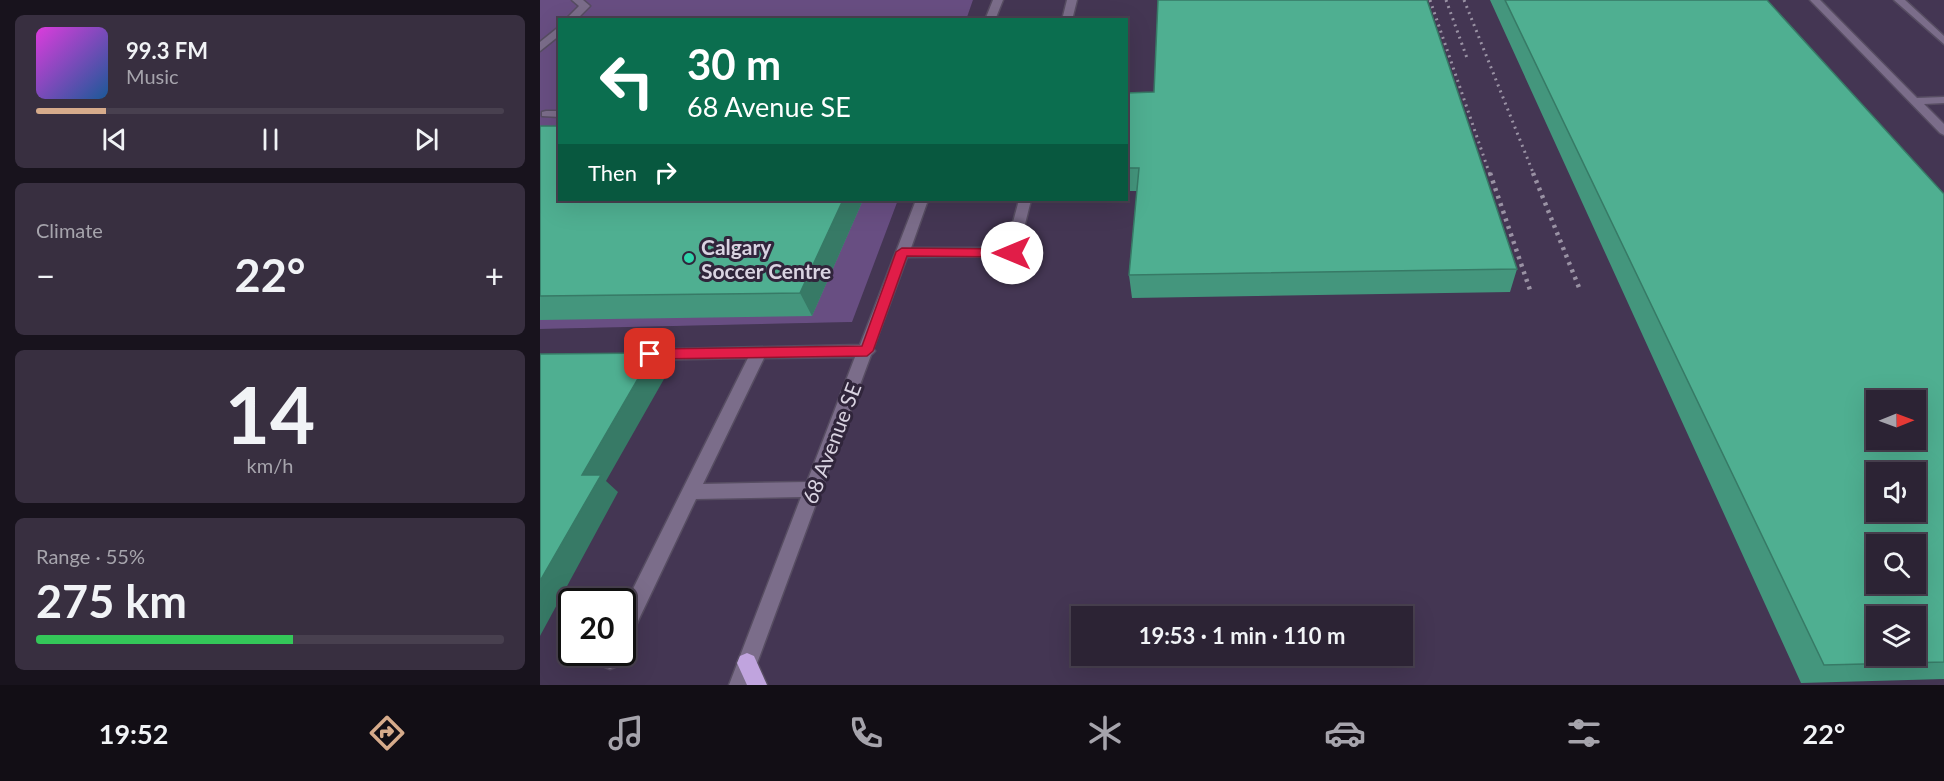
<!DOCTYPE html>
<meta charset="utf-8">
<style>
:root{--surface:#2c2334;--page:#382f40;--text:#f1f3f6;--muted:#a6a4ac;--line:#48404f;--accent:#d6ab8b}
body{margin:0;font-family:Lato,sans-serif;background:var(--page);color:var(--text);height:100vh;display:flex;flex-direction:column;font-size:22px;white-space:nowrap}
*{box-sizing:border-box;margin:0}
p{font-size:20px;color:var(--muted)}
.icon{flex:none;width:33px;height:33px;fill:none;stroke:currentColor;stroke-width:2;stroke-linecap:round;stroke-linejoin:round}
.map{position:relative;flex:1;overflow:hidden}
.details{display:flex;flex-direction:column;gap:15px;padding:15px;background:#18131d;width:540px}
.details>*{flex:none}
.top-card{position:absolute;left:18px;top:18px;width:570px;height:183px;border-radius:0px;box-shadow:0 6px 24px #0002,0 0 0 2px var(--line);background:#0b6e4f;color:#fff;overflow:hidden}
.needle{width:39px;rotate:89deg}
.buttons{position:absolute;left:1326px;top:390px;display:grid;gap:12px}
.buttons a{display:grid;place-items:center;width:60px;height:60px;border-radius:0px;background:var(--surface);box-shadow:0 6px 24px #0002,0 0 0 2px var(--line);font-size:30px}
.speed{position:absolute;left:18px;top:588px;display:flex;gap:12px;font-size:30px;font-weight:700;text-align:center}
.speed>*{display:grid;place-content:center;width:78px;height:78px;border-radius:50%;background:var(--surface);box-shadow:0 6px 24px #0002,0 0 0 2px var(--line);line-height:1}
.speed .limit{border:3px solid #111;border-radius:9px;background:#fff;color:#111}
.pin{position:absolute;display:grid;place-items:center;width:51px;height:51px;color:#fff;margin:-26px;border-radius:12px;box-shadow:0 3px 9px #0006}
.me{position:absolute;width:66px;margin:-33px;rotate:270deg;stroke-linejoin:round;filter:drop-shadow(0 0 4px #0008)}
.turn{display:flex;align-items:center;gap:21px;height:126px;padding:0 30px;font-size:27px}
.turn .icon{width:78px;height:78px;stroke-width:2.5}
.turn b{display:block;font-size:42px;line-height:51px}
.then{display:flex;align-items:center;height:57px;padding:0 30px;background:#0003;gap:12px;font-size:22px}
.big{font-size:45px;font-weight:700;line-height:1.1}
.details .widget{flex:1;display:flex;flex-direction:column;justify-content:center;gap:9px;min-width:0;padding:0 21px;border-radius:9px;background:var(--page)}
.details .dial{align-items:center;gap:0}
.dial b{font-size:78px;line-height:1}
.song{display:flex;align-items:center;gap:18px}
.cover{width:72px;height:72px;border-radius:9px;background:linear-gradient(135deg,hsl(300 70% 55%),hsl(210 70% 35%))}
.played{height:6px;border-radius:3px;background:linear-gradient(90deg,var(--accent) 15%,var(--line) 15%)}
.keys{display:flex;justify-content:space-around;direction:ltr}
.heat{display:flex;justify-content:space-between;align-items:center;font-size:33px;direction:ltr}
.charge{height:9px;border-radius:4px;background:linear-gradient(90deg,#34c759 55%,var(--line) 0)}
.trip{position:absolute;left:531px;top:606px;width:342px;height:60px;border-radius:0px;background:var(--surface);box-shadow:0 6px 24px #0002,0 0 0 2px var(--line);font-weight:700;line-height:60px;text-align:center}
.dock{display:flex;height:96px;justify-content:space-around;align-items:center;background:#120e15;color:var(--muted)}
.dock .icon{width:42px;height:42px}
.dock .current{color:var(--accent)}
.dock b{font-size:27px;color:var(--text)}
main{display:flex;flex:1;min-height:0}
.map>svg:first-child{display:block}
.built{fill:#443653;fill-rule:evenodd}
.green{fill:#684e82}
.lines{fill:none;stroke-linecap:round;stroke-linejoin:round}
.minor-casing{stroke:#574d62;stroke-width:3}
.major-casing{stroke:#574d62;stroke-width:3}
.minor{fill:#7b6d8a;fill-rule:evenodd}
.major{fill:#c0a4de;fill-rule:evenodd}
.rail-far1{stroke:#9a92a4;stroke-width:3;stroke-dasharray:2 4.5;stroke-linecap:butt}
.rail{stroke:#9a92a4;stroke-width:4.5;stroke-dasharray:3 5;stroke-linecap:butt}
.wall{fill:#44967d}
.shaded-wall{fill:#377a66}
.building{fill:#4faf91;stroke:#377a66;stroke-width:1.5;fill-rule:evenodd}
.route{fill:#e11d48;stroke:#92132f;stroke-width:1.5}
.poi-dot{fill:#30d4aa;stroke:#30253b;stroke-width:2}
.labels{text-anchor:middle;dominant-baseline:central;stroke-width:6;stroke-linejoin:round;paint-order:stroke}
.poi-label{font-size:21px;font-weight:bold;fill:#d9d3e1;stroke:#30253b;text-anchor:start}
.street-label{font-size:21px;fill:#d9d3e1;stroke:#30253b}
</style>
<main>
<section class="details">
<div class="widget">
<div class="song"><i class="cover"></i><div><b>99.3 FM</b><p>Music</p></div></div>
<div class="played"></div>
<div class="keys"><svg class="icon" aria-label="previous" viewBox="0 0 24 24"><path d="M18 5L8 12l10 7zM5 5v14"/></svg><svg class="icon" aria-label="pause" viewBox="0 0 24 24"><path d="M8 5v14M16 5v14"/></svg><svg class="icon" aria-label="next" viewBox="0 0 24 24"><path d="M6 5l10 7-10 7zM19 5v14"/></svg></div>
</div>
<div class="widget"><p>Climate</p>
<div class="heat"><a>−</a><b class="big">22°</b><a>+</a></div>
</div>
<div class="widget dial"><b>14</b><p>km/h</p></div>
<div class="widget"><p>Range · 55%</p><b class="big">275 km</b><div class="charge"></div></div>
</section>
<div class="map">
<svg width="1404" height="685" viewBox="0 0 1404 685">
<rect width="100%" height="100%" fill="#3a2f46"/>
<!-- built -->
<path class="built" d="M433,0H1404V685H0V329L311,322L358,200H586V20L426,19ZM1336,400H1376V440H1336ZM1336,472H1376V512H1336ZM1336,544H1376V584H1336ZM32,602H82V652H32ZM542,616H862V656H542ZM1336,616H1376V656H1336Z"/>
<!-- green -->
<path class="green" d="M0,0H433L426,20H20V200H358L312,322L0,329Z"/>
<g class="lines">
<!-- minor casing -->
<g class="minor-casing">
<path id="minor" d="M32,0H43L50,6L36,20H25L39,6Z
M453,0H463L455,20H445Z
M527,0H537L532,20H522Z
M1270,0H1280L1377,98L1404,97V103L1384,104L1404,124V135L1400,133Z
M1354,0H1365L1404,36V44Z
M20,26V35L0,51V42Z
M6,111H20V117L2,116V112Z
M376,200H388L371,248H466L479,200H491L477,256L367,257L333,349L335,351L331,355L209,685H189L261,497L156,499L89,640L82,642V611L208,358L96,360L91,358L88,354L91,350L320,345ZM315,357L267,482L163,484L224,358Z
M82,651L83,652L77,666L70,669L63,666L60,659L63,652Z"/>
</g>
<!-- major casing -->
<g class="major-casing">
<path id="major" d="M207,653L214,656L227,685H207L197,663L200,656Z"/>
</g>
<!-- minor -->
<use href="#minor" class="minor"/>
<!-- major -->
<use href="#major" class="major"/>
<!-- rail-far1 -->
<path class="rail-far1" d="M890,0L950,175
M906,0L927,58
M924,0L994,175"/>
<!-- rail -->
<path class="rail" d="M950,173L990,290
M993,173L1040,290"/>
</g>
<!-- wall -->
<path class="wall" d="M950,0H1227L1404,194V679L1261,683Z
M586,93L977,269L970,292L592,298L589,275L597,191H586Z
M0,126L323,200L272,316L0,320Z"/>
<!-- shaded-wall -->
<path class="shaded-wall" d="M303,200H323L272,316L260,293Z
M113,353L128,372L66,481L78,492L0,636V581L42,475Z"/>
<!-- building -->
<path class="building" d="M618,0H887L977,269L589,275L599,168H586V93L614,92Z
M965,0H1227L1404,194V662L1284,665ZM1336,400H1376V440H1336ZM1336,472H1376V512H1336ZM1336,544H1376V584H1336ZM1336,616H1376V656H1336Z
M0,126H20V200H303L260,293L0,296Z
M113,353L42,475H61L0,581V354Z"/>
<!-- route -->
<path class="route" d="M362,248L472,249L478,253L472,257L367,256L333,351L327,356L110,359L103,354L110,349L322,346L356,252Z"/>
<!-- markers -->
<circle class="poi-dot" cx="149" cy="258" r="6"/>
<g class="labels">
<!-- poi labels -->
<g class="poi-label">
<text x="161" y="246">Calgary<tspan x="161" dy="24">Soccer Centre</tspan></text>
</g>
<!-- street labels -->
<g class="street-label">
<text transform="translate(291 443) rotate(-69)">68 Avenue SE</text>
</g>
</g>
</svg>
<div class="buttons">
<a><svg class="needle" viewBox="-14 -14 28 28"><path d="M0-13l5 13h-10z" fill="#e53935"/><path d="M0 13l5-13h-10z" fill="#a6a4ac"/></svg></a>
<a><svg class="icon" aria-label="sound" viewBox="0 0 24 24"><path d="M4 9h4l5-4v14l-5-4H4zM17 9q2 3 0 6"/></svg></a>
<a><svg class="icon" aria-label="search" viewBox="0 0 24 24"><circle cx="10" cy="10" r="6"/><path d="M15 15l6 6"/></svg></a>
<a><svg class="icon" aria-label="layers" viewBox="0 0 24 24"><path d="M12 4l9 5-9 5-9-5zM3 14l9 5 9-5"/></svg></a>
</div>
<div class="speed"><div class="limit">20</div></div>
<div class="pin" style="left:110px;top:354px;background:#d93025"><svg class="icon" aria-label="arrive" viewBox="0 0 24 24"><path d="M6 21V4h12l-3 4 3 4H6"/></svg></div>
<svg class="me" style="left:472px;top:253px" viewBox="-20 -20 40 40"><circle r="19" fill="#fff"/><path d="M0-13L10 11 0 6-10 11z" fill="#e11d48"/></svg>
<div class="trip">19:53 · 1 min · 110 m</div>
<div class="top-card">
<div class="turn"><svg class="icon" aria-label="left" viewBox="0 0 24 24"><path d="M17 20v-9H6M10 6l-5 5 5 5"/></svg><div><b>30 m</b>68 Avenue SE</div></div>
<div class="then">Then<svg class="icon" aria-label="right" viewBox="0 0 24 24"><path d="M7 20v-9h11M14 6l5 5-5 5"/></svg></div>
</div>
</div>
</main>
<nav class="dock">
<b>19:52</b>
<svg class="icon current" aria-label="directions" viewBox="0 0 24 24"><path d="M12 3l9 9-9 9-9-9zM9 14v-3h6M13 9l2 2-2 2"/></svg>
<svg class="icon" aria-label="music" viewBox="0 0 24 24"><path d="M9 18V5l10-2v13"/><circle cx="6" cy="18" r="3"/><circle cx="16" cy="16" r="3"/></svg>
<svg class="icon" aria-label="phone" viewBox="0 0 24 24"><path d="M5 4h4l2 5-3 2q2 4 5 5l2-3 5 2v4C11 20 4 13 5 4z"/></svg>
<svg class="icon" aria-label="climate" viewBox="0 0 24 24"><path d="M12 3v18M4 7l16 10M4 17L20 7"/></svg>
<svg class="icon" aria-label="car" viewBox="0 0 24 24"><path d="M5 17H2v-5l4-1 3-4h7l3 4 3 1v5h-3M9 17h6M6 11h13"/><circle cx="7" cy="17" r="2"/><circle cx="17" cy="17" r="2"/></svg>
<svg class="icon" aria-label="filters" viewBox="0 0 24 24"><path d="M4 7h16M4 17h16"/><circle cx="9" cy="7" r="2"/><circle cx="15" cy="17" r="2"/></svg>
<b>22°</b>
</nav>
